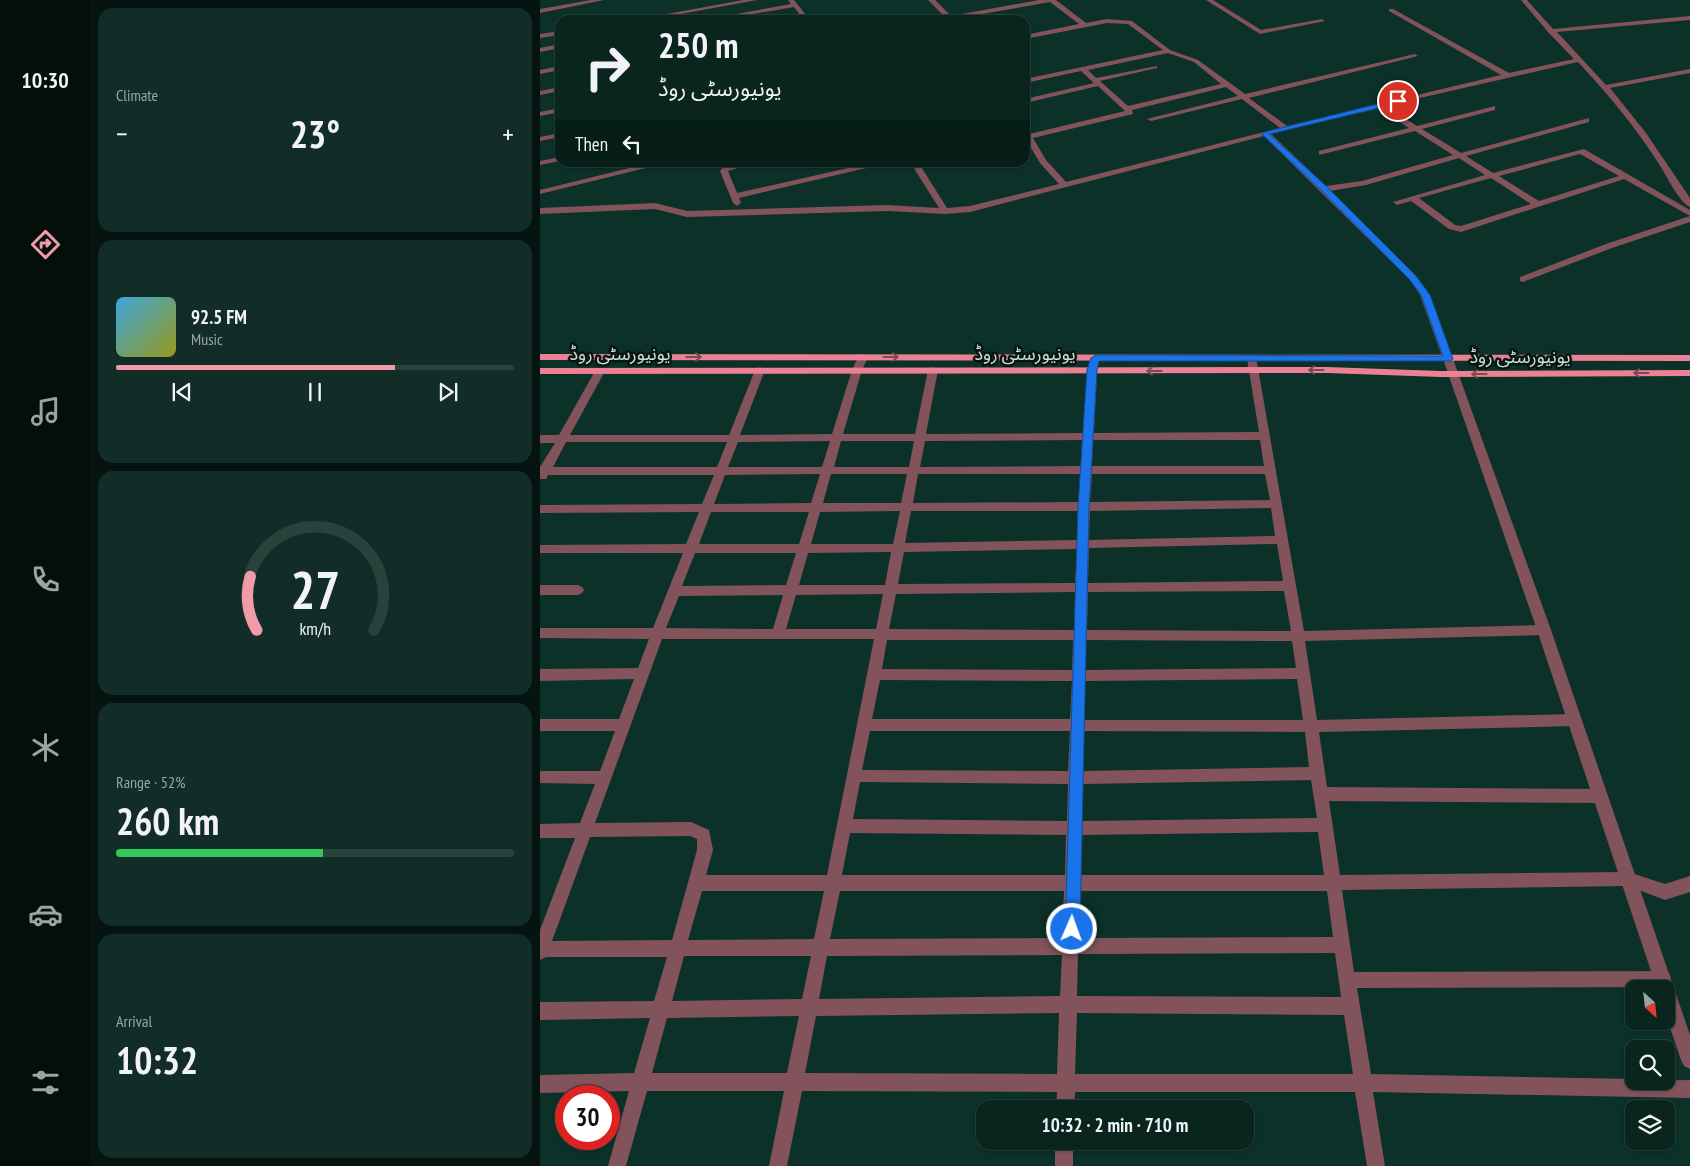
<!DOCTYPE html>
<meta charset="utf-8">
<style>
:root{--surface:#09251e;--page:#122d27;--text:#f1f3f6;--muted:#99a5a4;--line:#29423c;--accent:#f39aa9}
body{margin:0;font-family:"PT Sans Narrow","Noto Sans Arabic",sans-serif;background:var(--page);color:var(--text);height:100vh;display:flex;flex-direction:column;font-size:19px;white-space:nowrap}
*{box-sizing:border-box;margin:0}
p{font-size:16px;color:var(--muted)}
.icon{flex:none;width:28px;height:28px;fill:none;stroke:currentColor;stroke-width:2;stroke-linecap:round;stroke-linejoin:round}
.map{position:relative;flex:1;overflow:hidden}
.details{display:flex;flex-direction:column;gap:8px;padding:8px;background:#051410;width:450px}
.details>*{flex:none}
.guide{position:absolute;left:15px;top:15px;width:475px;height:152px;border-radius:15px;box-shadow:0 1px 4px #0004,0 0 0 1px var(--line);background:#09251e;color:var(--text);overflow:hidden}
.needle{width:32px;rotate:153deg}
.buttons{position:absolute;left:1085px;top:980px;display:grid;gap:10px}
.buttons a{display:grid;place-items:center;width:50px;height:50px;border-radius:10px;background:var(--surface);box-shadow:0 1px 4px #0004,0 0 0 1px var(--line);font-size:25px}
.speed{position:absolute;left:15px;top:1085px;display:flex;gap:10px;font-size:25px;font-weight:700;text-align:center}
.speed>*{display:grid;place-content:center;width:65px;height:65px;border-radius:50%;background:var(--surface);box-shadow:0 1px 4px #0004,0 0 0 1px var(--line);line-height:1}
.speed .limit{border:8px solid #d22;background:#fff;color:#111}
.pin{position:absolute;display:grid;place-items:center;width:42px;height:42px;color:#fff;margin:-21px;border:2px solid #fff;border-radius:50%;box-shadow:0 1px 5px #0007}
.me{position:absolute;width:55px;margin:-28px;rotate:2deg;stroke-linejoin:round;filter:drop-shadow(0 0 4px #0008)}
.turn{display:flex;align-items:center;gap:18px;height:105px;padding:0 20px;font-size:22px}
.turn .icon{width:65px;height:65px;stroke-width:2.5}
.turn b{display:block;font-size:35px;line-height:42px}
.then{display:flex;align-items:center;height:48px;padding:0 20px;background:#0003;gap:10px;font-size:19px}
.big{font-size:38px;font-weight:700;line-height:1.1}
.details .tile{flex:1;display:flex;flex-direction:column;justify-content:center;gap:8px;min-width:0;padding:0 18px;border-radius:15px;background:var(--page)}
.details .dial{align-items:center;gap:0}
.dial svg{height:130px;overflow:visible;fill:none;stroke:var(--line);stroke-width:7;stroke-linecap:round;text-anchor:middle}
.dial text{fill:var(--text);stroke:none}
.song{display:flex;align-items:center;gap:15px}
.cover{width:60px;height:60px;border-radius:8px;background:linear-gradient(135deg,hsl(200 70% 55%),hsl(60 70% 35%))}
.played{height:5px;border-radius:2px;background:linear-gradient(90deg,var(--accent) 70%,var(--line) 70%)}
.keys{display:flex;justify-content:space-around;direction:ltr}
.heat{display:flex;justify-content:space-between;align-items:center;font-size:28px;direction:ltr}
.charge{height:8px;border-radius:4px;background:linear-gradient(90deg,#34c759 52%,var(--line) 0)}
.trip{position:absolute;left:436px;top:1100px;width:278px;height:50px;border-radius:15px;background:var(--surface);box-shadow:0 1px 4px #0004,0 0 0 1px var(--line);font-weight:700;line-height:50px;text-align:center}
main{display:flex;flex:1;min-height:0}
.tabs{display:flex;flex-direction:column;width:90px;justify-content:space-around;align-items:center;background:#040f0c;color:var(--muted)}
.tabs .icon{width:35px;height:35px}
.tabs .current{color:var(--accent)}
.tabs b{font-size:22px;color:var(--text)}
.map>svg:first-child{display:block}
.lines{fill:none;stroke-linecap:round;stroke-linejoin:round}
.minor{fill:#83535b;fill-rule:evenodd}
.tertiary{fill:#83535b;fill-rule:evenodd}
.trunk{fill:#ec8094;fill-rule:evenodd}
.oneway{stroke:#7a4b53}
.route{fill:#1a73e8;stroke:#114b97}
.labels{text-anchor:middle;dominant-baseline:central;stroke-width:5;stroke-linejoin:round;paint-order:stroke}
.street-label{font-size:18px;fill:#cde1da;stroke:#071612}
</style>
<main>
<nav class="tabs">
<b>10:30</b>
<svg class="icon current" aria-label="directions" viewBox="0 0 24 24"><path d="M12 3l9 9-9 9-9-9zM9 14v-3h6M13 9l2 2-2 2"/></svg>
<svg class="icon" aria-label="music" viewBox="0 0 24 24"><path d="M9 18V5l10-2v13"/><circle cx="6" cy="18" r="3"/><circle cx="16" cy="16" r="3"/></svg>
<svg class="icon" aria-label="phone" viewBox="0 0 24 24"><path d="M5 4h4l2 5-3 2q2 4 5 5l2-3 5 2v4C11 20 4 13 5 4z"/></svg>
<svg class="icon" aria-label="climate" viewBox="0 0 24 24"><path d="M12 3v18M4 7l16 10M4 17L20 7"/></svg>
<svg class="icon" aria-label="car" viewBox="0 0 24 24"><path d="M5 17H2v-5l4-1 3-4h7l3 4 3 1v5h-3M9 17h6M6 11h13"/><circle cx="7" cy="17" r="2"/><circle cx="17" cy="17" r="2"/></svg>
<svg class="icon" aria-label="filters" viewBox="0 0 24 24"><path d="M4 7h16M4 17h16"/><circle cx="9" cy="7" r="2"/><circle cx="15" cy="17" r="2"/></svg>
</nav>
<section class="details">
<div class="tile"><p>Climate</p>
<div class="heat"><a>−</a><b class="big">23°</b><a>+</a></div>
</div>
<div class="tile">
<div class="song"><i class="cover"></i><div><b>92.5 FM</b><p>Music</p></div></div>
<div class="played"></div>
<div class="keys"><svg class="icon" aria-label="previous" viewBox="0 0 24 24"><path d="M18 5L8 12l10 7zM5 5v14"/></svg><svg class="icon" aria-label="pause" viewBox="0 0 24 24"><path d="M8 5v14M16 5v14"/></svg><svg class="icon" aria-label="next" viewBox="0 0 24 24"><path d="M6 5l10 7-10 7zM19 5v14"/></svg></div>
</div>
<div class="tile dial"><svg viewBox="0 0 100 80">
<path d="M14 69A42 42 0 1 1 86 69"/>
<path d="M14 69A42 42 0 0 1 10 36" stroke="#f39aa9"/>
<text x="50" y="56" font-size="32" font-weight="700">27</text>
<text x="50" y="72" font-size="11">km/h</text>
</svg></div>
<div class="tile"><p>Range · 52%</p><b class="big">260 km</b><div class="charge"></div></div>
<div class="tile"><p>Arrival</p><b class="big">10:32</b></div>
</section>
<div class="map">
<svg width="1150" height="1166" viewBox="0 0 1150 1166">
<rect width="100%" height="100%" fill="#0c3128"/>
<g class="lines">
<!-- minor -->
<path class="minor" d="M51,0H64L0,13V9Z
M203,0H217L108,20H94Z
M248,0H254L270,20H264L254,7L177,20H163L251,4Z
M388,0H395L411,16L499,0H516L546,23L567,19L592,21L630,50L658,60L705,94L875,54L878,56L709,98L747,126L961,75L849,11V9H853L969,73L1034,59L1008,32L981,0H987L1013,29L1150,16V20L1017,32L1066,85L1150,69V73L1070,88L1106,133L1150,198V207C1140,203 1127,177 1121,167C1097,129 1069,95 1038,62L845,106L877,126L955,106V110L882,129L921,153L1049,118V122L926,156L953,173L1044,149L1150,210V222L1072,248L983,282L980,281V277L1066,244L1150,216L1084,179L921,232L909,229L871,201L857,205L853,202L945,175L919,158L826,185L790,191L876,276L890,295L913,359L908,362L903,359L880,295L870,280L724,136L430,212L405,214L347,211L147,217L115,209L0,214V208L115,203L147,211L347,205L399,208L370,162H378L407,208L430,206L519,184L500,163L485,138V135L585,111L558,86L485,103V99L554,83L541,71L485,83V79L623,50L588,24L567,23L485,39V35L539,24L510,2L408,20ZM628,53L654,62L681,84L588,106L560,81L617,68V66L556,78L548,70ZM686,87L698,96L607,119L611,121L702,99L740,128L526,182L506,160L493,138L593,114L592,110ZM838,108L869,128L779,151V155L875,131L913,155L822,181L786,186L731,134ZM1040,154L1079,176L999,201L959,176ZM951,178L991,204L921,226L915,225L879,198Z
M666,0H673L721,30L782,19L785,21L720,34Z
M20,31V35L0,38V34Z
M20,44V48L0,52V48Z
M20,66V70L0,74V70Z
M20,87V91L0,95V91Z
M20,108V112L0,116V112Z
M20,133V137L0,141V137Z
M20,157V161L0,165V161Z
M114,162H130L0,194V190Z
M201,162H217L188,171L197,193L335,162H352L199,198L201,203L197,206L193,203L180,171L184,166Z
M323,354L328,357L322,370L303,434H375L388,370L393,367L398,370L386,434L543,433L547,370L550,358L555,355L560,358L557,370L554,433L719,432L707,359L708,357H716L764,631L1004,625L1009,626L1011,630L1009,634L1004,635L765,641L777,720L1034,714L1039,716L1041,720L1039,724L1034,726L779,732L787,787L1060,789L1065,791L1067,796L1065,801L1060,803L789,801L800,875L1088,872L1125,884L1150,876V892L1125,900L1088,886L802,890L814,972L1123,971L1129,973L1131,979L1129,985L1123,987L817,988L831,1074L1094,1079V1081L1150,1080V1098L833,1092L845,1166H827L815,1092H535L534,1109H516L517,1092L262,1091L247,1166H229L244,1091H107L86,1166H68L89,1091L0,1093V1075L94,1073L110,1018L0,1020V1002L114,1001L127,957H6L0,960V930L35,838H0V824L40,823L55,784L0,783V771H60L75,731H0V719H79L94,679L0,681V669L98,668L109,639L0,638V628H113L143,553H0V545L146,544L159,512L0,513V505L162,504L174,475H8L6,479H0V467L15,443H0V435H19L55,371L60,368L65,371L30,435H189L215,370L220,367L225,370L200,435L292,434L312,370L319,355ZM542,440L541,466L380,467L385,441ZM553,440H720L724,466H552ZM290,441L282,467H188L198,442ZM301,441H374L369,467H294ZM26,442H187L177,467H13ZM280,474L271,503L174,504L185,475ZM291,474H367L361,503H283ZM378,474H540L539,502L373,503ZM552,474H725L730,500L550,502ZM731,508L735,536L549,540L550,511ZM360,511L353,544H271L280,512ZM371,511H538L537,540L365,543ZM171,512H269L259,544H159ZM737,544L743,581L548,583L549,548ZM537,549L535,583L358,584L364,552ZM351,552L345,585H259L268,553ZM155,553H256L246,585L142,586ZM744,591L751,631L547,630L548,592ZM535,592L534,630L349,629L356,594ZM343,594L336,629H246L256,595ZM243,595L233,629L126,628L139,596ZM122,639H334L287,875H166L173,850L169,830L151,822L55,823ZM347,640H533L532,670L342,669ZM546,640L752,641L756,668L546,670ZM757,679L763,720H544L545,681ZM340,680L532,681L530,719H332ZM330,731H530L528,771L322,770ZM544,731L765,732L769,767L543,771ZM771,780L777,818L542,821L543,784ZM320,782L528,784L527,821L313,819ZM778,832L784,875H540L541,835ZM310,833L526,835L525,875H302ZM150,836L157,839V850L132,940L12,941L50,837ZM162,891H284L274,939L148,940ZM300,891H524L522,938L290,939ZM540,891H787L793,937L539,938ZM795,953L801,997L537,996L538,954ZM522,955L520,996L279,999L287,956ZM144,956H271L262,999L132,1001ZM519,1013L517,1074L265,1073L276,1016ZM537,1013L804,1015L813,1074H535ZM259,1016L247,1073H112L127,1018Z
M0,585H38L42,587L44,590L42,593L38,595H0Z
M515,1141H533V1166H515Z"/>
<!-- tertiary -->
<path class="tertiary" d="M908,356L913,359L1011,630L1150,1035V1069L1144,1066L1141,1060L1126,1016V989H1117L997,630L903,359Z"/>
<!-- trunk -->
<path class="trunk" d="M0,354L1150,355V361L0,360Z
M787,367L901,371L1150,370V376L901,377L787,373L0,374V368Z"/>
</g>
<!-- one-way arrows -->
<defs><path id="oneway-shaft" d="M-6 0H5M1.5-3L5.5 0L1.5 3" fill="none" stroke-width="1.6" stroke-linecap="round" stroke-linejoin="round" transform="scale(1.25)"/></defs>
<g class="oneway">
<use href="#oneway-shaft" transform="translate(154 357)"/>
<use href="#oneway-shaft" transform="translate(351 357)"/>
<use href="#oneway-shaft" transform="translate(776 370) rotate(180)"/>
<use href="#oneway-shaft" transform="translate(614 371) rotate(-180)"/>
<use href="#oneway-shaft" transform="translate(1101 373) rotate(180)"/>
<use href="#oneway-shaft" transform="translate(939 374) rotate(180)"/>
</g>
<!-- route -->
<path class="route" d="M858,99L861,101L860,103L729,134L787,187L876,276L890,295L913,359L911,361H559L557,370L549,508L540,929L537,934L532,937L527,934L525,929L538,508L547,370L551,358L556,355L903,356L881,295L870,280L782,191L721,133Z"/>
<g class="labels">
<!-- street labels -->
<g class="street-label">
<text x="80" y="353">یونیورسٹی روڈ</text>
<text x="485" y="353">یونیورسٹی روڈ</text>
<text x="980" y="356">یونیورسٹی روڈ</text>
</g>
</g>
</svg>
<div class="buttons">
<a><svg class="needle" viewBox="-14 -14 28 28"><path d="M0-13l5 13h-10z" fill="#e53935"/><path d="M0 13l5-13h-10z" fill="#99a5a4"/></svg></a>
<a><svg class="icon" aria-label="search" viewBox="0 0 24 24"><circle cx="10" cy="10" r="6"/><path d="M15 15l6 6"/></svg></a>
<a><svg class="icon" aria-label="layers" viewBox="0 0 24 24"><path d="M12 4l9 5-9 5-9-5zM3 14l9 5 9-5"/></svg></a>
</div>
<div class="speed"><div class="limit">30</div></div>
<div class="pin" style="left:858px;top:101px;background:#d93025"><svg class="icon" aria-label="arrive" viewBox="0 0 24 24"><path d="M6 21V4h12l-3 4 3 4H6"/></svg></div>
<svg class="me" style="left:532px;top:929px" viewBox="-20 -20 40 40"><circle r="17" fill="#1a73e8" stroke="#fff" stroke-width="3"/><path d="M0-11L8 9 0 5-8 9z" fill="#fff"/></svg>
<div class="trip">10:32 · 2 min · 710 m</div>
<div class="guide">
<div class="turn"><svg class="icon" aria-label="right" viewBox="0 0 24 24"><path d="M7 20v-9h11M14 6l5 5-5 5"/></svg><div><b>250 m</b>یونیورسٹی روڈ</div></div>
<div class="then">Then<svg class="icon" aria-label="left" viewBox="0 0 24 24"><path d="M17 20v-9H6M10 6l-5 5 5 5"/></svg></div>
</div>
</div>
</main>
